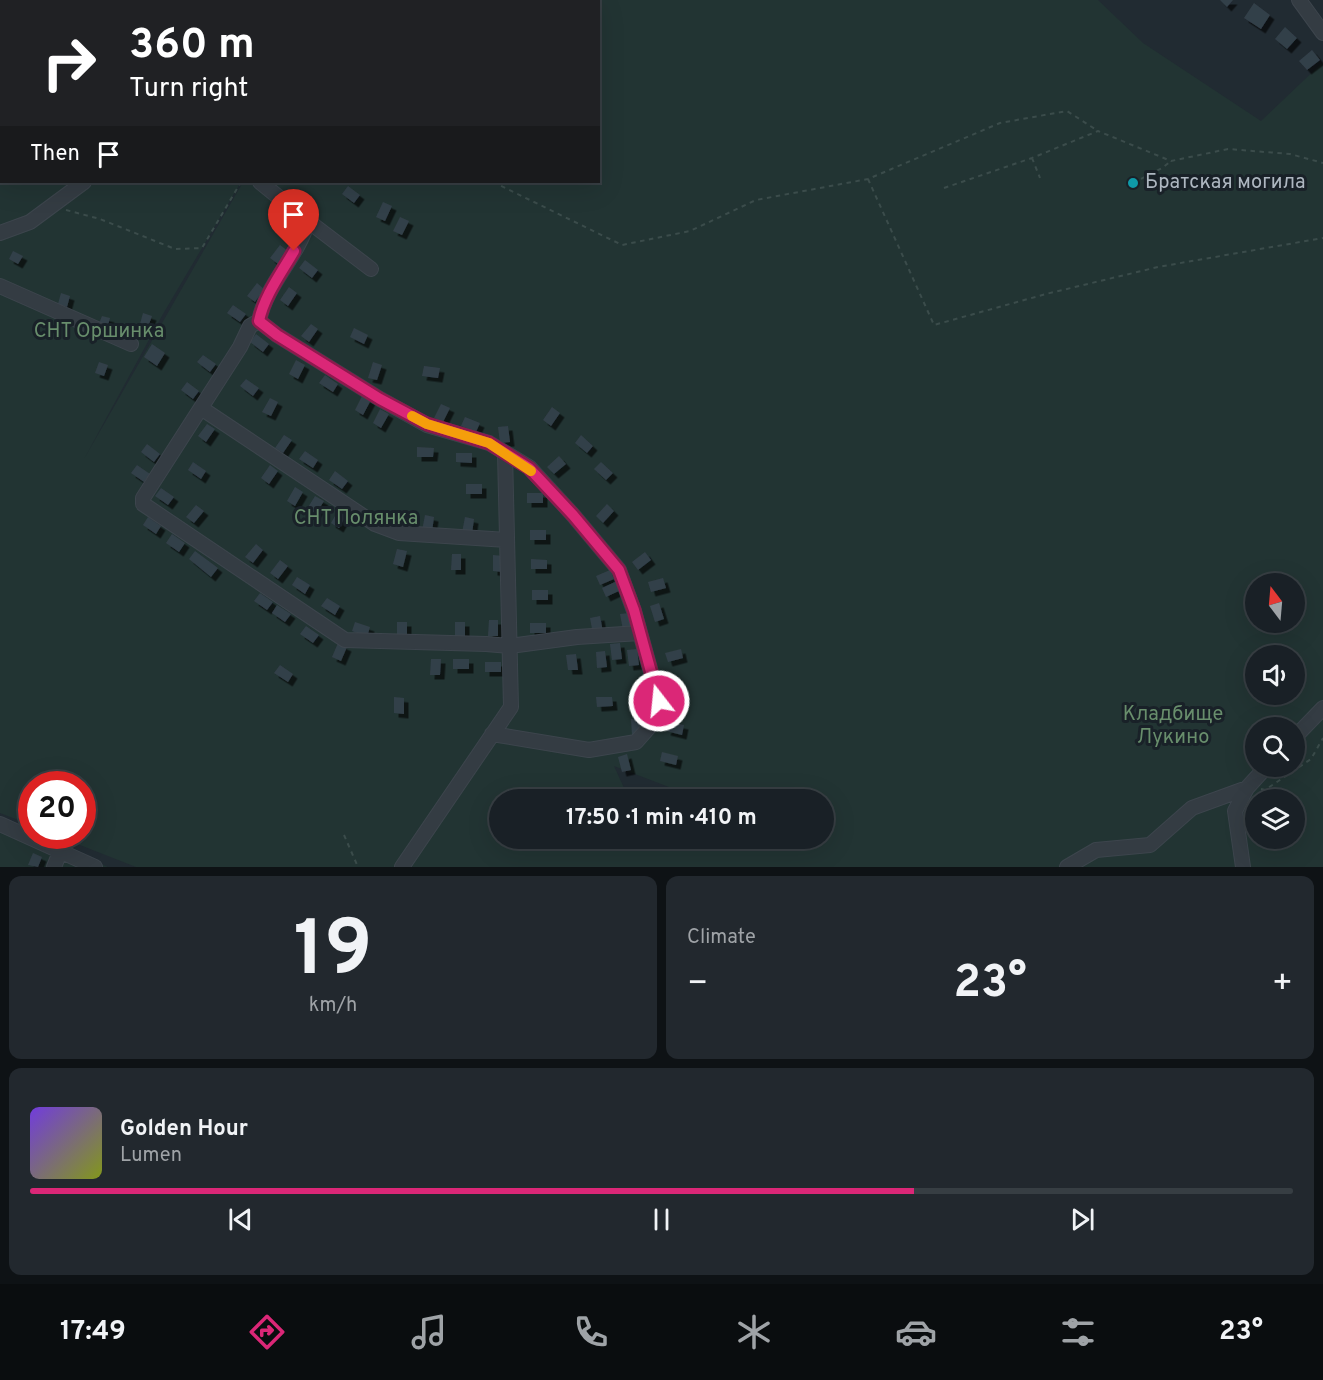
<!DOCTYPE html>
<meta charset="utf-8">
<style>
:root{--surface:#192026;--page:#22282e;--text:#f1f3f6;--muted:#9fa3a7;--line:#373e43;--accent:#db2777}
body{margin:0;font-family:Overpass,sans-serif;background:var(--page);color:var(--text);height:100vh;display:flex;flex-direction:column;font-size:22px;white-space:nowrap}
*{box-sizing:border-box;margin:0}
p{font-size:20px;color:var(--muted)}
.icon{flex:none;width:33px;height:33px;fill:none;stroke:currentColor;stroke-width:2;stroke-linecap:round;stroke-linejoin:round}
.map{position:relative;height:867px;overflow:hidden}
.drawer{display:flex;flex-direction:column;gap:9px;padding:9px;background:#0e1215;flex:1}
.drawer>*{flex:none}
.banner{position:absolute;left:0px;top:0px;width:600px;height:183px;box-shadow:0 6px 24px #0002,0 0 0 2px var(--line);background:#202124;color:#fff;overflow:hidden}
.needle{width:39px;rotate:344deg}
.fabs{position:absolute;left:1245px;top:573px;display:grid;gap:12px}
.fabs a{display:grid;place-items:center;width:60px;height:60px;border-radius:50%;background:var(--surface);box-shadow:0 6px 24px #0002,0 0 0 2px var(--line);font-size:30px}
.speed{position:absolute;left:18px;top:771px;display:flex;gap:12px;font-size:30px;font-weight:700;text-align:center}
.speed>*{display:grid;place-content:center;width:78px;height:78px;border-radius:50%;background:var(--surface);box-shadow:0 6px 24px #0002,0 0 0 2px var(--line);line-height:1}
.speed .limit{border:9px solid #d22;background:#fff;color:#111}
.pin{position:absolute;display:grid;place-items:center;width:51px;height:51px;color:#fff;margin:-62px -26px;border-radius:50% 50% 50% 0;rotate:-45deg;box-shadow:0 0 6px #0007}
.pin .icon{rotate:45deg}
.me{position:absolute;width:66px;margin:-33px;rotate:344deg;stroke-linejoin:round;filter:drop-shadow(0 0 4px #0008)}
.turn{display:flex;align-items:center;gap:21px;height:126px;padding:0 30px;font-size:27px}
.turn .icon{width:78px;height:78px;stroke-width:2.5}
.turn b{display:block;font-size:42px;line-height:51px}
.then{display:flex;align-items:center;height:57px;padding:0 30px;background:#0003;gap:12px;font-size:22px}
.big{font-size:45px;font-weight:700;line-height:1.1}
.drawer .tile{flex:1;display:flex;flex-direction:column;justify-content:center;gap:9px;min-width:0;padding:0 21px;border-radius:12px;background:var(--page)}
.drawer .dial{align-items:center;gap:0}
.dial b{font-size:78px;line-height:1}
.song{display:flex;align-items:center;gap:18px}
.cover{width:72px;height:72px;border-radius:9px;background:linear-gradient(135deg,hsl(260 70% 55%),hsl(70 70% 35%))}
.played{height:6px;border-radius:3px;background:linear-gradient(90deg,var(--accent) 70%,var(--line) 70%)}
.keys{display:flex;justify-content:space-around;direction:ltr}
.heat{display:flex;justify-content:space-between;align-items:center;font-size:33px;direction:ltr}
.drawer .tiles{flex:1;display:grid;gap:9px;grid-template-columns:1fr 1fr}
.tile:last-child{grid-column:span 2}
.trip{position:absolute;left:489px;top:789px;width:345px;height:60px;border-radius:30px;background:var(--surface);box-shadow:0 6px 24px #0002,0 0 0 2px var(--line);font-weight:700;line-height:60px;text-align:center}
.tab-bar{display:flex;height:96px;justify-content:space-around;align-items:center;background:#0a0d0f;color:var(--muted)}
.tab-bar .icon{width:42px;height:42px}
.tab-bar .current{color:var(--accent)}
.tab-bar b{font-size:27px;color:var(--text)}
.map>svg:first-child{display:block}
.green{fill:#223433;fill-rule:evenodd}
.building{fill:#333f49;filter:url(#shadow)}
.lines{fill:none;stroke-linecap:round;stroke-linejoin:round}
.minor-casing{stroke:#3d454d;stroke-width:16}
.path{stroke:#3b4c4b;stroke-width:2;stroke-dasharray:4.5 4.5;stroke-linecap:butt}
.minor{stroke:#343c43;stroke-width:14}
.route-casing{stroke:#8e194d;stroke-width:15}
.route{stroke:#db2777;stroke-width:10}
.slow{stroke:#f59e0b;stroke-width:10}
.culture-dot{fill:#0f9aa8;stroke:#192128;stroke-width:2}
.labels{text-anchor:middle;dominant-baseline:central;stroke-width:6;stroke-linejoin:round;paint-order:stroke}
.poi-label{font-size:20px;fill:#aeb7c1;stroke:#192128;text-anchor:start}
.park-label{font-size:20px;fill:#688e6c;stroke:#192128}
</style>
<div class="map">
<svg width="1323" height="867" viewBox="0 0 1323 867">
<defs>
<filter id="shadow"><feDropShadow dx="4.5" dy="4.5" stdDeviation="0" flood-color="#0009"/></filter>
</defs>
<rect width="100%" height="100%" fill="#212b32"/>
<!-- green -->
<path class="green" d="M0,0H1098L1143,43L1261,121L1323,62V867H136L57,836H82V784H32L31,825L0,813ZM2,2H598V182H243L84,459L163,314L241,182H2ZM1256,584H1294V622H1256ZM1256,656H1294V694H1256ZM1256,728H1294V766H1256ZM614,766L682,792L681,799L824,800V838H500V800L629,799ZM1256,800H1294V838H1256Z
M0,821L108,867H0Z"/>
<!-- building -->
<path class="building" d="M1220,0H1233L1227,7Z
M1254,3L1270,15L1261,29L1244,18Z
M1285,27L1297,38L1287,49L1275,39Z
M1312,50L1320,60L1307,70L1299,61Z
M348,186L360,195L354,203L342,194Z
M383,202L392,206L385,221L376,217Z
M400,217L409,221L402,235L393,231Z
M286,221L299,230L294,238L281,229Z
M280,245L288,251L278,264L270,258Z
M13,251L23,256L18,264L9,259Z
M305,260L318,270L312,278L299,268Z
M257,283L264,289L255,302L247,296Z
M289,287L297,293L288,306L280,300Z
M61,293L70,296L67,307L58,304Z
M233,305L246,314L240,322L227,313Z
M143,313L152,316L148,327L140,324Z
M102,316L110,318L107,329L98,326Z
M311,324L318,329L309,342L301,336Z
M354,328L368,335L364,344L350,337Z
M256,334L269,344L263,352L250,342Z
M152,344L165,353L157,366L144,357Z
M203,355L216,364L210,372L197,362Z
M296,360L305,365L298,379L289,374Z
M99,362L108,365L104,376L95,373Z
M373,362L382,365L377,380L368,378Z
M424,366L440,368L438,378L422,376Z
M325,375L338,384L333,392L319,383Z
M246,379L259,388L253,396L240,386Z
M187,382L199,391L193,399L181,390Z
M362,396L371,400L363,415L355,410Z
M270,398L278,402L271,416L262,412Z
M441,404L450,408L443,422L434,418Z
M552,407L560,413L551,426L543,420Z
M380,409L389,414L381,428L373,423Z
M465,417L480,423L476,432L461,426Z
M207,424L215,429L206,442L198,436Z
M508,426L510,442L500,443L498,427Z
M284,435L292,440L283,453L275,448Z
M581,435L593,446L587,453L575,443Z
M147,444L160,454L154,462L141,452Z
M417,447L434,448L433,457H417Z
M305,451L318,460L313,468L299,459Z
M456,453H472V463L456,462Z
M559,456L566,464L554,474L547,467Z
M193,462L206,471L201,479L188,470Z
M601,462L613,473L606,480L594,469Z
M137,465L150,474L144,482L131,473Z
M270,465L278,471L269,484L261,478Z
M335,471L348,481L342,489L329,480Z
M466,484H482V494H466Z
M295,487L303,492L295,506L287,501Z
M161,488L174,497L168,505L155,496Z
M527,493H543V503H527Z
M315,496L324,501L316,514L307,509Z
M607,504L614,511L603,523L596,516Z
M196,505L204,511L194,523L186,517Z
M339,509L347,514L339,528L331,523Z
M402,512L411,513L409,529L399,527Z
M425,515L434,517L432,532L422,531Z
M148,517L161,526L156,534L143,525Z
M465,517L474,519L472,534L462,533Z
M530,530H546V540H530Z
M172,534L185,543L179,552L166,543Z
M256,544L263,550L253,563L245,557Z
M397,549L407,551L403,567L393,564Z
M195,551L218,568L211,577L189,559Z
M645,552L651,560L638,570L632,562Z
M452,554H461V570H451Z
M493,555L503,556V572L493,571Z
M531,559L547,560V569H531Z
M280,560L288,566L278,579L270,573Z
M610,570L614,579L600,585L596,576Z
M297,577L310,585L305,594L292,585Z
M663,578L666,588L651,592L648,582Z
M617,581L621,590L606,597L602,588Z
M532,590H548V600H532Z
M260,593L273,602L267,610L254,601Z
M327,598L340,606L335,615L321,606Z
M659,603L664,619L655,622L650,606Z
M277,605L291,614L285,622L272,613Z
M630,613L633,628L623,630L620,614Z
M600,616L603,632L593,634L590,618Z
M489,620H498V636H488Z
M355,622L370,627L367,637L352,631Z
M397,622H407V638H397Z
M455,622H465V638H455Z
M530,623H546V633H530Z
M306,626L319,635L313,643L300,634Z
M338,643L347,647L341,661L332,657Z
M620,643L622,659L612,660L610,644Z
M637,649L639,665L629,666L627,650Z
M681,649L683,658L668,662L665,653Z
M605,651L607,667L597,668L596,652Z
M576,654L578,670H568L566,655Z
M431,659H441L440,675H430Z
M453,659H469V669H453Z
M485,662H501V672H485Z
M280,665L293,674L288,682L274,673Z
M394,697L404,698V714L394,713Z
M596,697H612L613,706L597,707Z
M641,718L642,734L632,735L631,719Z
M669,722L684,725L682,735L666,731Z
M662,752L678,756L676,765L660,761Z
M627,754L631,770L622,772L618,757Z
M33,853L42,857L38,867L28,865Z"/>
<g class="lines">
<!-- minor casing -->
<g class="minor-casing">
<path id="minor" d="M79,0V2
M1299,0L1323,33
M41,2L42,0
M0,41L2,42
M0,123L2,118
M260,182L308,221C298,257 266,284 259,321L250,326L240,347L143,498V504L345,640L486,644L510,646L577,637L640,633
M308,221L371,269
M0,233L30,222L84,182
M0,286L131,344
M259,321L277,335L380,399L427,425L489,443L529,467L573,515L619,570L634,611L659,701L652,724L636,742L589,750L492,734
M201,408L375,524L399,533L507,540
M1294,738L1323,708
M0,824L95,867
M54,867L60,852
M402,867L511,707L505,453
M1067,867L1096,850L1150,845L1192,808L1247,788
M1243,867L1235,811L1247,788L1267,766"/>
</g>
<!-- path -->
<path class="path" d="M228,0L230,2
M238,2L240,0
M1032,158L1040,178
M868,179L934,325L1046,294L1158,267L1323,238
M493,182L622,245L690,231L756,200L868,179L1000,123L1067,111L1098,131
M1133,183L1162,168L1171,161
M944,188L1032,158L1098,131L1171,161L1228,149L1290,154L1323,163
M66,210L100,219L175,249L202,248L241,182
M1261,789L1265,790L1311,759L1323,738
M344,835L358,867"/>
<!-- minor -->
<use href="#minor" class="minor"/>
</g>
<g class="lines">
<!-- route casing -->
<g class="route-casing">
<path id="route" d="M294,251C282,272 264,296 259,321L277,335L380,399L427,424L489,443L529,468L573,515L619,570L634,610L659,701"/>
</g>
<!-- route -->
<use href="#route" class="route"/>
<!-- slow -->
<path class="slow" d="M412,416L427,424L489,443L531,471"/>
</g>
<!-- markers -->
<circle class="culture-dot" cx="1133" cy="183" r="6"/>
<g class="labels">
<!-- poi labels -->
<g class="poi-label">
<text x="1145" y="183">Братская могила</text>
</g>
<!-- park labels -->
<g class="park-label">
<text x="99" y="332">СНТ Оршинка</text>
<text x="356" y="519">СНТ Полянка</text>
<text x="1173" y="715">Кладбище<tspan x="1173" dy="23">Лукино</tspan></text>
</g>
</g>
</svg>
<div class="fabs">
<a><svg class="needle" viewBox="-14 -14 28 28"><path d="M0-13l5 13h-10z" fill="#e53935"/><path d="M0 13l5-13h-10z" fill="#9fa3a7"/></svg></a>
<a><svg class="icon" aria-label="sound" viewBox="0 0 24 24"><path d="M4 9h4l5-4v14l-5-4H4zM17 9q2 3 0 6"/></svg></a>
<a><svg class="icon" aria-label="search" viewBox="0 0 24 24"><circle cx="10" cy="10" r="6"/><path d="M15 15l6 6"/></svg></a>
<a><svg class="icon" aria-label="layers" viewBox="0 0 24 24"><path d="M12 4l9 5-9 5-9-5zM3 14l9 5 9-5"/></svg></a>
</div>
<div class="speed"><div class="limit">20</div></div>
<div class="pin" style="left:294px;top:251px;background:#d93025"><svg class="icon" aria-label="arrive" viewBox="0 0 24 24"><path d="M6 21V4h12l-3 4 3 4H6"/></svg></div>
<svg class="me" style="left:659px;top:701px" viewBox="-20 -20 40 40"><circle r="17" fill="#db2777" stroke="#fff" stroke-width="3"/><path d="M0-11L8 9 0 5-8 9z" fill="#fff"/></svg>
<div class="trip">17:50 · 1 min · 410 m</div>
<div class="banner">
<div class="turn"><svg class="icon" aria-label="right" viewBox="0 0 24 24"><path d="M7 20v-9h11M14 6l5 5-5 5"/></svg><div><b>360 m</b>Turn right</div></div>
<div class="then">Then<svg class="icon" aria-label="arrive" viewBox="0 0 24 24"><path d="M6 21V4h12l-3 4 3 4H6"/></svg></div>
</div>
</div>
<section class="drawer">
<div class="tiles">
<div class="tile dial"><b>19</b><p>km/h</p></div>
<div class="tile"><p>Climate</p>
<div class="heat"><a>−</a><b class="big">23°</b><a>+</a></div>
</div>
<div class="tile">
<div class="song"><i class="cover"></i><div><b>Golden Hour</b><p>Lumen</p></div></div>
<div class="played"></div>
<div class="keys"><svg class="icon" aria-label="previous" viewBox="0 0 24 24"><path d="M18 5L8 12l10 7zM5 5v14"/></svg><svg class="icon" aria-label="pause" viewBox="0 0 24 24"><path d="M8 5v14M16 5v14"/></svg><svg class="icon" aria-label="next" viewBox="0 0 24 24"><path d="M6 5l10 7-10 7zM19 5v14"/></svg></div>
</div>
</div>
</section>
<nav class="tab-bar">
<b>17:49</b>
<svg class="icon current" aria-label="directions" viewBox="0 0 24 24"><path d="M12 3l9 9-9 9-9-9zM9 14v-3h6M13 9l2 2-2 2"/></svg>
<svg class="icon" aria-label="music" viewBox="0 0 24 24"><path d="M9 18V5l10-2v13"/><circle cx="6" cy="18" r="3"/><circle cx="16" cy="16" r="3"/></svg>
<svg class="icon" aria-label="phone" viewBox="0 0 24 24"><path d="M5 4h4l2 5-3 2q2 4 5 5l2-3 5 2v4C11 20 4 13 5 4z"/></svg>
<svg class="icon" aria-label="climate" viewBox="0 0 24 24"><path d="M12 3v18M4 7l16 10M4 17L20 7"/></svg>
<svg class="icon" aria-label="car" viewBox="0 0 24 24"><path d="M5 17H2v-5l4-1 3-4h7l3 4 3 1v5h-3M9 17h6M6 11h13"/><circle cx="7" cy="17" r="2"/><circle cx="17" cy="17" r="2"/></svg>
<svg class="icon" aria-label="filters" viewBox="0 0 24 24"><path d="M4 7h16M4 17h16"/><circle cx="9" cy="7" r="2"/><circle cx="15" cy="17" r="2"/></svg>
<b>23°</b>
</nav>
